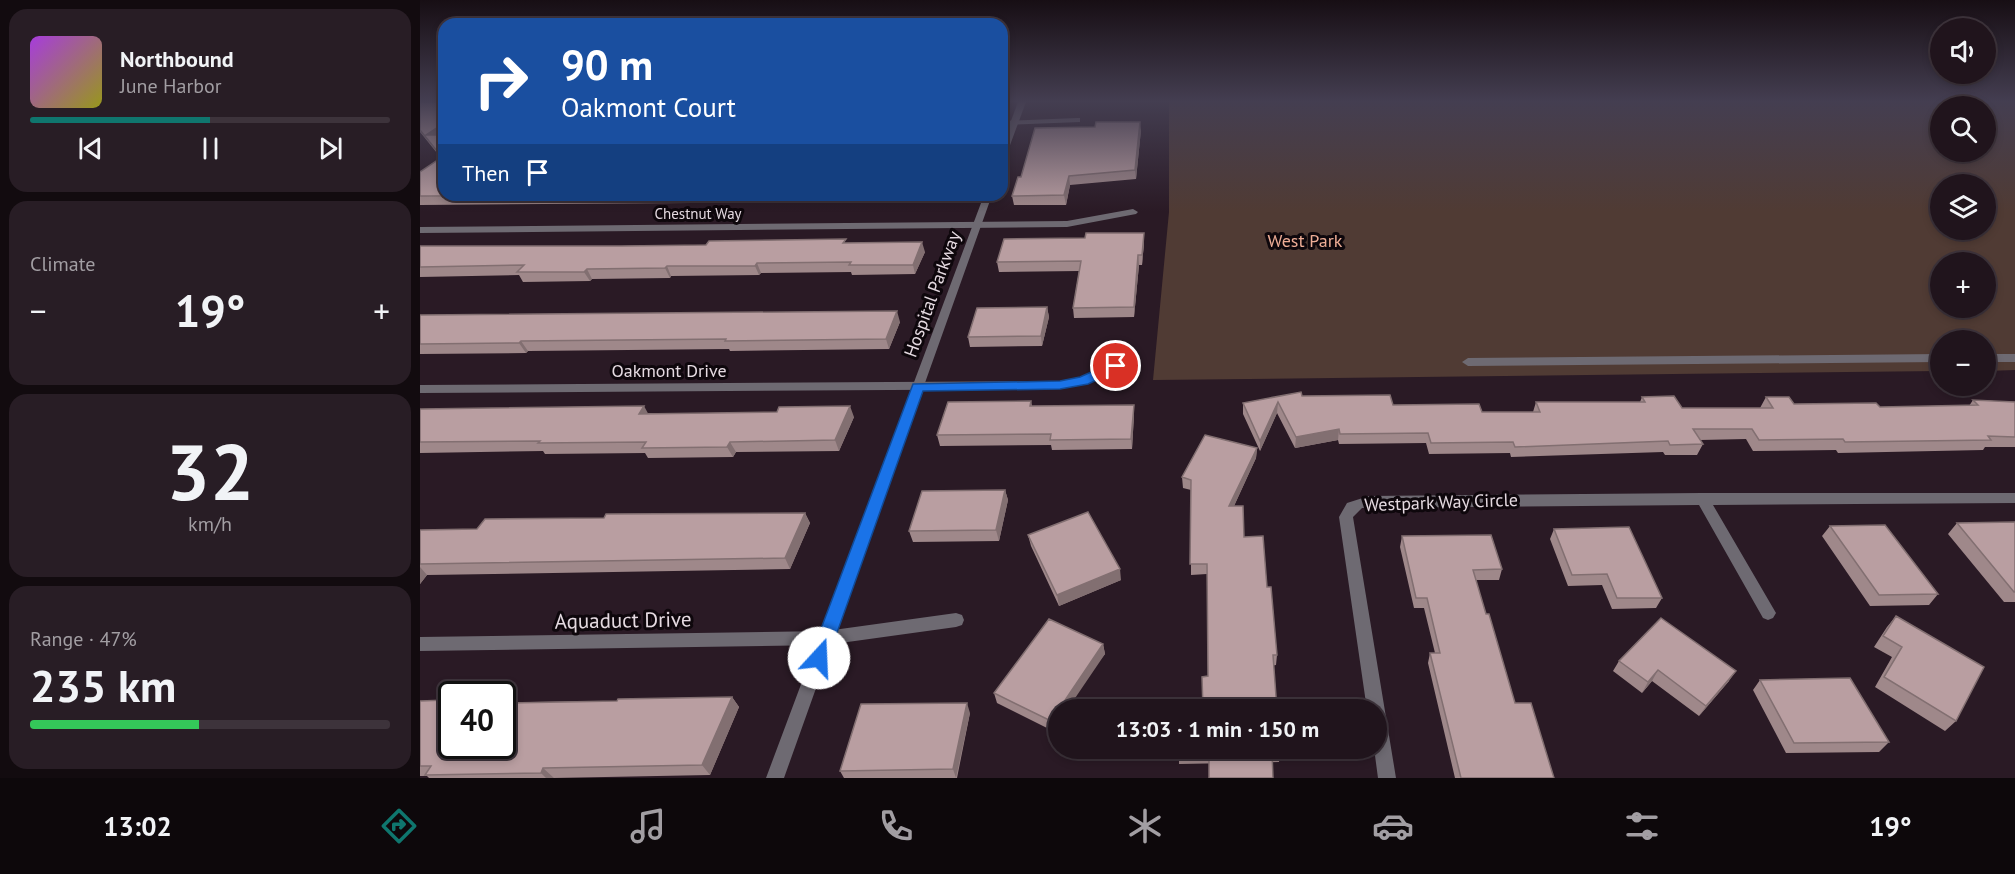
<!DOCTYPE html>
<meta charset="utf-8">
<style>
:root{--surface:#20141c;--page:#281d25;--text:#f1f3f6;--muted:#a29ea3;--line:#3d333b;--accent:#0f766e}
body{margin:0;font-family:"PT Sans",sans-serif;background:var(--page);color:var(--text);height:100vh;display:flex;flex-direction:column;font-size:22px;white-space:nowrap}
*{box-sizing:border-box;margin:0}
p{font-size:20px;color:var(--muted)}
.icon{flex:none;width:33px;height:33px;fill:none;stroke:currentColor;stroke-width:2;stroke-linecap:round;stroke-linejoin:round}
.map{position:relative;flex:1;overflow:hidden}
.panel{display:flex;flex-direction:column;gap:9px;padding:9px;background:#120b0f;width:420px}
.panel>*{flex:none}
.top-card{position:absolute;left:18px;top:18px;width:570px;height:183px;border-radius:18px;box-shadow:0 3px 9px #0003,0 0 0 2px var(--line);background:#1a4fa0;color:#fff;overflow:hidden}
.controls{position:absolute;left:1510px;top:18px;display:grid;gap:12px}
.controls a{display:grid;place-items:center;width:66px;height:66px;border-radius:50%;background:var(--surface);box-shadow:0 3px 9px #0003,0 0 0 2px var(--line);font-size:30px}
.speed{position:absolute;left:18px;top:681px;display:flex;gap:12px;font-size:30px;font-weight:700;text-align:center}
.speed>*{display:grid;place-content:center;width:78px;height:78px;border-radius:50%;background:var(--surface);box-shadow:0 3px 9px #0003,0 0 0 2px var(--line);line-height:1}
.speed .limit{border:3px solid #111;border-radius:9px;background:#fff;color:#111}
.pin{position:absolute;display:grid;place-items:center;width:51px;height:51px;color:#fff;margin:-26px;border:3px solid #fff;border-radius:50%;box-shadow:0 2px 6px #0007}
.me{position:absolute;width:66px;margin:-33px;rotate:20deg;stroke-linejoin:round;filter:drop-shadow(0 0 4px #0008)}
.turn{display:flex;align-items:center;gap:21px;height:126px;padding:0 24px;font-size:27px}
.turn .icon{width:78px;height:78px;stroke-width:2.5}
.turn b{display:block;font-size:42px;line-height:51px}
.then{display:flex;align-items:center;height:57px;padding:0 24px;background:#0003;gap:12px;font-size:22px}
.big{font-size:45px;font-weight:700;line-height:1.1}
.panel .card{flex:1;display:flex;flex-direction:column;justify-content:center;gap:9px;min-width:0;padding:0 21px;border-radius:18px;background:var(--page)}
.panel .dial{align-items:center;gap:0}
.dial b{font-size:78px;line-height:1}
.song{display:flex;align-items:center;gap:18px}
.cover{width:72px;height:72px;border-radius:9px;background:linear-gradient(135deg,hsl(280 70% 55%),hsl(60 70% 35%))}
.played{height:6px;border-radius:3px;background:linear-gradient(90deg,var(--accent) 50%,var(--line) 50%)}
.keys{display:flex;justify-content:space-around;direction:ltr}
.heat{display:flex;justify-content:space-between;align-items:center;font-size:33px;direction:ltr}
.charge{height:9px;border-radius:4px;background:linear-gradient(90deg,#34c759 47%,var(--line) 0)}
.trip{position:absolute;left:628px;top:699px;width:339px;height:60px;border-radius:30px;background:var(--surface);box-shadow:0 3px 9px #0003,0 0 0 2px var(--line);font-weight:700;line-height:60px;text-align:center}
.dock{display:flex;height:96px;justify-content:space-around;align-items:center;background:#0d080b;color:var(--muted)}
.dock .icon{width:42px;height:42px}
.dock .current{color:var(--accent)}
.dock b{font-size:27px;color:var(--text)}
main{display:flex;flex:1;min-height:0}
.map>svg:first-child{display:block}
.green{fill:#503b34;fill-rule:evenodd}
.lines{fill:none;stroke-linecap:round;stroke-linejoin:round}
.service{fill:#6e6a72;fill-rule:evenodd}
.minor{fill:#6e6a72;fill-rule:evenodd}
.tertiary{fill:#6e6a72;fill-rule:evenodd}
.wall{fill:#9f888a}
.shaded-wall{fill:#826f71}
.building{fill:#b99ea1;stroke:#826f71;stroke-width:1.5}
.route{fill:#1a73e8;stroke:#114b97;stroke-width:1.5}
.labels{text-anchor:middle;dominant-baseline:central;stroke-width:6;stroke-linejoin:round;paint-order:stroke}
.far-street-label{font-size:15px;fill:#e5dae1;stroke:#0e070c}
.park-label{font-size:18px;fill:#eead96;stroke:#0e070c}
.street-label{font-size:18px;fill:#e5dae1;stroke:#0e070c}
.near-street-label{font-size:21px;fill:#e5dae1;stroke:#0e070c}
</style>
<main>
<section class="panel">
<div class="card">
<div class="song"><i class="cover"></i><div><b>Northbound</b><p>June Harbor</p></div></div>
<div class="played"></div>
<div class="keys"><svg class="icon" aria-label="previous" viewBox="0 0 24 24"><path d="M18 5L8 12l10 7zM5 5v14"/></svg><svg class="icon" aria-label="pause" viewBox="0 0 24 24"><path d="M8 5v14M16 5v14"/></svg><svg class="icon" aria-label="next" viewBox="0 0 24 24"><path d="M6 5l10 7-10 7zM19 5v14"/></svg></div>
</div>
<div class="card"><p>Climate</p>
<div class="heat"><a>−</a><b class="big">19°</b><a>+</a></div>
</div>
<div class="card dial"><b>32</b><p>km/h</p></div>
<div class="card"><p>Range · 47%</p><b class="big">235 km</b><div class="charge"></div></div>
</section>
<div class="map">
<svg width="1595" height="778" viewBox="0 0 1595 778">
<rect width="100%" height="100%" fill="#2a1a25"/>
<!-- green -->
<path class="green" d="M749,102H1595V370L1566,371V340H1521V371L733,380L749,212ZM1521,106H1566V152H1521ZM1521,184H1566V230H1521ZM1521,262H1566V308H1521Z"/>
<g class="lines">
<!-- service -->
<path class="service" d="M1521,354V362L1048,366L1042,362L1048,358Z
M1566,354H1595V362H1566Z"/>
<!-- minor -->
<path class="minor" d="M657,118H660V122L582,125V121Z
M713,209L718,212L716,214L647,227L0,233V227L647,221Z
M696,362L702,366L700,369L667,384L640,389L0,393V385L640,381L660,378Z
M1282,493H1595V503L1293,505L1356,613L1353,618L1348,620L1343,618L1279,505L942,508L933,517L976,778H958L954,748H957V710H947L919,517L927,503L949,496Z
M536,613L542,615L544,620L542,625L536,627L406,645L0,651V637L406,631Z"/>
<!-- tertiary -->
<path class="tertiary" d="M598,102H606L586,156L582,159V145Z
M564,195H572L364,778H346Z"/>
</g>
<!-- wall -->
<path class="wall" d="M0,102H24V195H533L530,201L0,205V172L21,158L0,132Z
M721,130L716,179L650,185L646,205H594L592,196L601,177Z
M427,243L505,252L495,274L432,275L431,272L341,273L339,275L251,276L250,278L172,279L170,281L103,282L99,275L0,277V246H201Z
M724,243L722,265H719L714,317L654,318L653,308L659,271L579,272L577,262Z
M627,307L629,317L622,346L550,347L548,337Z
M0,315L480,322L469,349L310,351L309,349L108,351L106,353L0,354Z
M882,396L973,405L1062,412H1113L1116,402H1220L1222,397L1262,408H1340L1346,397L1374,404L1460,407L1549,406L1553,400L1595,402V447H1565L1563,450L1418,453L1416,450L1333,451L1326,439L1280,440L1283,444L1277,455H1245L1243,452L1091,457L1090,453L1009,454L1006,443L919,444L918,440L875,448L857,413L840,451L823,414V403Z
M611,401L612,406L714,415L712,449L632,450L631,445L520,446L517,435Z
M0,409L228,413L434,417L419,451L316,452L313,457L228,458L225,453L125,454L123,451L0,453Z
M837,448L836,458L814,506L824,537L847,587L857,655L856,665L788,676L787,574L771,575V490L763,488L762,477Z
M585,490L588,500L579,541L493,542L489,531Z
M385,513L390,523L370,569L7,575L0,584V530L57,529L184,518Z
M1595,522V602H1584L1528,534L1537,523Z
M1410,526L1518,594L1509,605L1450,606L1402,536Z
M1134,529L1242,598L1236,608L1192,609L1182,585L1148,586L1130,539Z
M608,535L701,580L639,606L611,546Z
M982,536L1082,569L1079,580H1056L1066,614L1095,703L1134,778H1035L1008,663L1010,653H1015L1004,608H994L980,547Z
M1476,616L1536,721L1525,731L1455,687L1472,657L1454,647L1467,627Z
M683,644L685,654L639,710V722L633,731L577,703L574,693Z
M1199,661L1309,681L1279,716L1232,681L1222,693L1193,671Z
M1340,680L1469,742L1459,752L1366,753L1333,690Z
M312,697L319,707L290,775L133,778H9L7,776H0V701L26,700L30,703L197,701Z
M550,713L537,778H424L420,771Z
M759,748L860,752L859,762L759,764Z"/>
<!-- shaded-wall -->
<path class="shaded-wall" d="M720,122L721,130L716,179L715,170Z
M24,123V135H6Z
M649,176L650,185L646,205L644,195Z
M529,195H533L530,201Z
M724,233V243L722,265V255Z
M502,242L505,252L495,274L493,265Z
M718,255L719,265L714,317V307Z
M337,263L341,273L339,275L335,266Z
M247,266L251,276L250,278L245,268Z
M167,269L172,279L170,281L164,272Z
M627,307L629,317L622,346L621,336Z
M477,311L480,322L469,349L466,339Z
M101,341L108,351L106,353L99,343Z
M858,402L857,413L840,451V441Z
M714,405V415L712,449L711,439Z
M224,406L230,417L219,414Z
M430,406L434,417L419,451L415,440Z
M919,429L918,440L875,448L876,437Z
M310,442L316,452L313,457L307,447Z
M837,448L836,458L809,517V506Z
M585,490L588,500L579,541L576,530Z
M385,513L390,523L370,569L365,558Z
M0,567L7,575L0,584Z
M700,569L701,580L639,606L637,595Z
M683,644L685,654L647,710H639V722L633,731L631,721Z
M1238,670L1232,681L1222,693L1228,682Z
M1316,671L1309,681L1279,716L1286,706Z
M312,697L319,707L290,775L282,765Z
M547,703L550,713L536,778L533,769Z
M123,768L134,778H126L121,773Z"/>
<!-- building -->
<path class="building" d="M0,102H24V123L6,135H24V195H137L0,196V172L22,157L0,130Z
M676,122H720L715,170L649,176L644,195L592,196L598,177H601L615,128L675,127Z
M666,233H724L722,255H718L714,307L653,308L661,261L577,262L584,239L665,238Z
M426,239L423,243L502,242L493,265H429L431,262L337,263L335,266H247L245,268L167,269L164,272H97L104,265L0,267V246H201L286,245L289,241Z
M627,307L621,336L548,337L557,308Z
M477,311L466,339L305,341L306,339L101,341L99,343L0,344V315Z
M881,392L882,396L970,395L973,405L1059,404L1062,412H1120L1116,402H1225L1222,397L1254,396L1262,408H1353L1346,397H1369L1374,404L1456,403L1460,407L1558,405L1553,400L1595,402V437L1568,436L1571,440L1425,442L1423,439L1339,440L1332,429H1273L1283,444L1250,445L1248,441L1095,447L1093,442L1011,443L1008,433L920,434L919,429L876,437L858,402L840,441L823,403Z
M611,401L610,406L714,405L711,439L630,440L631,434L517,435L528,402Z
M224,406L219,414L357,412L359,407L430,406L415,440L310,442L307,447L222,448L226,442L118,443L120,441L0,442V409Z
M785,435L837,448L809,506H823L824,537L843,536L847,587H851L857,655H853L857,710H783L782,677L788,676L787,564H770L771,480L762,477Z
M585,490L576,530L489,531L502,491Z
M668,512L700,569L637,595L608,535Z
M385,513L365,558L0,564V530L57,529L65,519L184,518L186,514Z
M1595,522V592H1594L1537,523Z
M1465,525L1518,594L1459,595L1410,526Z
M1209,527L1242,598H1197L1187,574L1152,575L1134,529Z
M1071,535L1082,569L1053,570L1066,614H1069L1095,703H1111L1134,778H1041L1010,653H1020L1007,598H996L982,536Z
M1476,616L1564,667L1536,721L1464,677L1482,647L1463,636Z
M1241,618L1316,671L1286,706L1238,670L1228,682L1199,661Z
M629,619L683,644L631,721L574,693Z
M1430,678L1469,742L1374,743L1340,680Z
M312,697L282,765L123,768L121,773L5,775L11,766H0V701L26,700L24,704L32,703V746H82V703L197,701L198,699Z
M547,703L533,769L420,771L441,704Z
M759,748H860V752H852L853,778H789V754H759Z"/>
<!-- sky -->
<linearGradient id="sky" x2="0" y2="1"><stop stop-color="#170e14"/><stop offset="0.48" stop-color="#443e51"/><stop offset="1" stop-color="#443e51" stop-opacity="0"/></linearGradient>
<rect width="1595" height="211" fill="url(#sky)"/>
<!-- route -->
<path class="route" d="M696,361L701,363L703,366L701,369L668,384L640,389L503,391L408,658L406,664L399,666L393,664L390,658L493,384L640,381L660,377Z"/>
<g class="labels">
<!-- far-street labels -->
<g class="far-street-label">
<text x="278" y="213">Chestnut Way</text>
</g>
<!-- park labels -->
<g class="park-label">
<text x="885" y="240">West Park</text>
</g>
<!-- street labels -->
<g class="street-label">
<text transform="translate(512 294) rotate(-70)">Hospital Parkway</text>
<text x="249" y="370">Oakmont Drive</text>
<text transform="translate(1021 502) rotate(-2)">Westpark Way Circle</text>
</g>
<!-- near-street labels -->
<g class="near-street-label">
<text transform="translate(203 620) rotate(-1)">Aquaduct Drive</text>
</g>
</g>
</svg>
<div class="controls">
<a><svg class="icon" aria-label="sound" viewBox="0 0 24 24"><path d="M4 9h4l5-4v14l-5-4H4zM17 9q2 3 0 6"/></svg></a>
<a><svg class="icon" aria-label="search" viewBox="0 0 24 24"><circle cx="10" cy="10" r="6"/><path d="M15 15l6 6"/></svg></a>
<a><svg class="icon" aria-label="layers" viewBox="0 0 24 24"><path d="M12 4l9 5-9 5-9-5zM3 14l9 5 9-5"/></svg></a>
<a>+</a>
<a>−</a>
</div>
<div class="speed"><div class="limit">40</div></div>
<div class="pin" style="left:696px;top:366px;background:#d93025"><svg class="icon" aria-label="arrive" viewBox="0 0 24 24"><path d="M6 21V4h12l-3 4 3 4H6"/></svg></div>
<svg class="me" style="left:399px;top:658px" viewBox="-20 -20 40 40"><circle r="19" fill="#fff"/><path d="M0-13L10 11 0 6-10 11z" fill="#1a73e8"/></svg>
<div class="trip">13:03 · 1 min · 150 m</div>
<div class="top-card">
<div class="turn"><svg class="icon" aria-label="right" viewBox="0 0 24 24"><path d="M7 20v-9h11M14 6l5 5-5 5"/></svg><div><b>90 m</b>Oakmont Court</div></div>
<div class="then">Then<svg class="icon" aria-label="arrive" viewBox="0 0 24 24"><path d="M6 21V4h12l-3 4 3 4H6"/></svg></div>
</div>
</div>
</main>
<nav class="dock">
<b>13:02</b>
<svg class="icon current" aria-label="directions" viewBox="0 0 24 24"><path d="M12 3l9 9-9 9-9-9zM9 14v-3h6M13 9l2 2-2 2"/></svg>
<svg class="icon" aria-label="music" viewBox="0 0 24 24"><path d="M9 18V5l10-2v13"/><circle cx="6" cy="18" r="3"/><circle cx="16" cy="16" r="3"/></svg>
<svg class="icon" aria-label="phone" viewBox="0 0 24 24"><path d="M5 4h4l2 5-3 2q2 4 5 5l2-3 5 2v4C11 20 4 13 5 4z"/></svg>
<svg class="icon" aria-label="climate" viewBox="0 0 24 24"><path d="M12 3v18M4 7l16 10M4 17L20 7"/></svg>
<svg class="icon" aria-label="car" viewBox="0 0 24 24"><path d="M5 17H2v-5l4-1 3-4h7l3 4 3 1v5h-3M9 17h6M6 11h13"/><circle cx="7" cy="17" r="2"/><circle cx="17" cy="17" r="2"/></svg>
<svg class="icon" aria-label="filters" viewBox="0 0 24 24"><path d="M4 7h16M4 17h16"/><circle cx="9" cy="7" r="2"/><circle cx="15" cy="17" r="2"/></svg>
<b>19°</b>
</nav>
